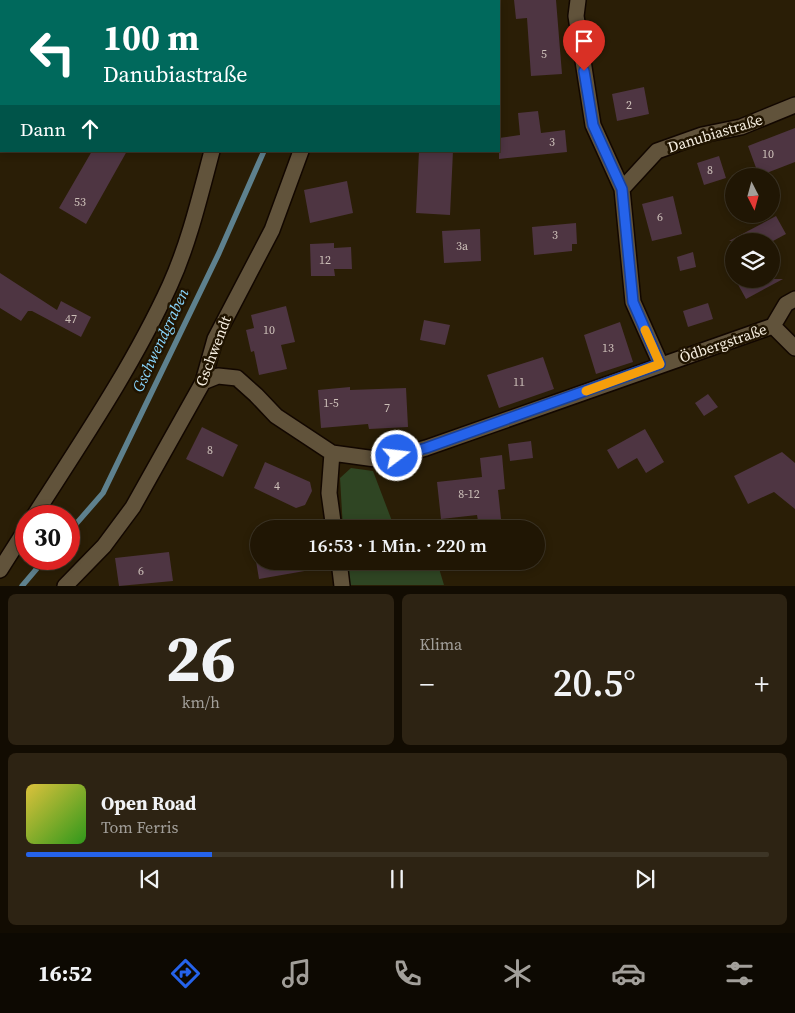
<!DOCTYPE html>
<html lang="de">
<meta charset="utf-8">
<style>
:root{--surface:#201604;--page:#2d2313;--text:#f1f3f6;--muted:#a29f9a;--line:#3d3526;--accent:#2563eb}
body{margin:0;font-family:"Source Serif 4",serif;background:var(--page);color:var(--text);height:100vh;display:flex;flex-direction:column;font-size:19px;white-space:nowrap}
*{box-sizing:border-box;margin:0}
p{font-size:16px;color:var(--muted)}
.icon{flex:none;width:28px;height:28px;fill:none;stroke:currentColor;stroke-width:2;stroke-linecap:round;stroke-linejoin:round}
.map{position:relative;height:586px;overflow:hidden}
.sheet{display:flex;flex-direction:column;gap:8px;padding:8px;background:#120c02;flex:1}
.sheet>*{flex:none}
.banner{position:absolute;left:0px;top:0px;width:500px;height:152px;box-shadow:0 2px 8px #0003,0 0 0 1px var(--line);background:#00695c;color:#fff;overflow:hidden}
.needle{width:32px;rotate:174deg}
.buttons{position:absolute;left:725px;top:168px;display:grid;gap:10px}
.buttons a{display:grid;place-items:center;width:55px;height:55px;border-radius:50%;background:var(--surface);box-shadow:0 2px 8px #0003,0 0 0 1px var(--line);font-size:25px}
.speed{position:absolute;left:15px;top:505px;display:flex;gap:10px;font-size:25px;font-weight:700;text-align:center}
.speed>*{display:grid;place-content:center;width:65px;height:65px;border-radius:50%;background:var(--surface);box-shadow:0 2px 8px #0003,0 0 0 1px var(--line);line-height:1}
.speed .limit{border:8px solid #d22;background:#fff;color:#111}
.pin{position:absolute;display:grid;place-items:center;width:42px;height:42px;color:#fff;margin:-51px -21px;border-radius:50% 50% 50% 0;rotate:-45deg;box-shadow:0 0 5px #0007}
.pin .icon{rotate:45deg}
.me{position:absolute;width:55px;margin:-28px;rotate:75deg;stroke-linejoin:round;filter:drop-shadow(0 0 4px #0008)}
.turn{display:flex;align-items:center;gap:18px;height:105px;padding:0 20px;font-size:22px}
.turn .icon{width:65px;height:65px;stroke-width:2.5}
.turn b{display:block;font-size:35px;line-height:42px}
.then{display:flex;align-items:center;height:48px;padding:0 20px;background:#0003;gap:10px;font-size:19px}
.big{font-size:38px;font-weight:600;line-height:1.1}
.sheet .widget{flex:1;display:flex;flex-direction:column;justify-content:center;gap:8px;min-width:0;padding:0 18px;border-radius:8px;background:var(--page)}
.sheet .dial{align-items:center;gap:0}
.dial b{font-size:65px;line-height:1}
.song{display:flex;align-items:center;gap:15px}
.cover{width:60px;height:60px;border-radius:8px;background:linear-gradient(135deg,hsl(50 70% 55%),hsl(110 70% 35%))}
.played{height:5px;border-radius:2px;background:linear-gradient(90deg,var(--accent) 25%,var(--line) 25%)}
.keys{display:flex;justify-content:space-around;direction:ltr}
.heat{display:flex;justify-content:space-between;align-items:center;font-size:28px;direction:ltr}
.sheet .tiles{flex:1;display:grid;gap:8px;grid-template-columns:1fr 1fr}
.widget:last-child{grid-column:span 2}
.trip{position:absolute;left:250px;top:520px;width:295px;height:50px;border-radius:25px;background:var(--surface);box-shadow:0 2px 8px #0003,0 0 0 1px var(--line);font-weight:600;line-height:50px;text-align:center}
.dock{display:flex;height:80px;justify-content:space-around;align-items:center;background:#0d0902;color:var(--muted)}
.dock .icon{width:35px;height:35px}
.dock .current{color:var(--accent)}
.dock b{font-size:22px;color:var(--text)}
.map>svg:first-child{display:block}
.green{fill:#2f4523}
.lines{fill:none;stroke-linecap:round;stroke-linejoin:round}
.stream{stroke:#5e818e;stroke-width:5.5}
.building{fill:#4e3542}
.street-casing{stroke:#120700;stroke-width:18}
.street{stroke:#61533b;stroke-width:15}
.route-casing{stroke:#184099;stroke-width:12}
.route{stroke:#2563eb;stroke-width:9}
.slow{stroke:#f59e0b;stroke-width:9}
.labels{text-anchor:middle;dominant-baseline:central;stroke-width:5;stroke-linejoin:round;paint-order:stroke}
.number-label{font-size:12px;fill:#cdc0b9}
.street-label{font-size:15px;fill:#f7efe1;stroke:#201400}
.water-label{font-size:16px;font-style:italic;fill:#89d5fc;stroke:#201400}
</style>
<div class="map">
<svg width="795" height="586" viewBox="0 0 795 586">
<rect width="100%" height="100%" fill="#2a1e06"/>
<!-- green -->
<path class="green" d="M351,468L373,471L395,529H343L340,478Z
M346,561H408L410,565H438L444,585H349Z"/>
<g class="lines">
<!-- stream -->
<path class="stream" d="M297,1V0
M69,532L103,493L219,253L264,151
M22,586L45,559"/>
</g>
<!-- building -->
<path class="building" d="M514,0H556L562,74L531,76L527,18L516,19Z
M644,87L649,114L617,121L612,94Z
M538,111L541,133L565,130L567,152L499,159V138L520,135L518,113Z
M795,128V162L759,176L748,146Z
M92,151H127L86,224L59,208Z
M419,151H453L450,215L416,213Z
M719,156L726,178L704,185L697,163Z
M347,181L353,213L310,223L304,190Z
M673,196L682,234L652,241L642,204Z
M776,216L786,234L773,241H729Z
M576,223L577,244H572V251L534,255L532,227Z
M480,229L481,261L444,263L442,231Z
M334,243V248L351,247L352,269H334L335,276H311L310,244Z
M693,252L696,267L680,271L677,257Z
M0,273L57,310L61,301L91,317L81,337L32,311H28L21,321L0,308Z
M735,279H783L746,299Z
M708,303L713,319L688,327L683,311Z
M286,306L295,342L281,345L287,369L259,375L254,351L251,352L246,330L254,328L251,315Z
M424,320L450,325L445,345L420,340Z
M620,322L633,362L596,374L584,335Z
M543,357L554,389L499,408L487,375Z
M350,387V390L406,388L408,427L369,429L368,424L321,428L318,390Z
M708,394L718,407L704,416L695,403Z
M202,427L238,445L223,477L186,459Z
M645,429L664,462L646,473L637,458L618,469L607,450Z
M531,441L533,458L510,461L508,444Z
M782,452L795,463V509L774,492L748,504L734,476Z
M502,455L505,489L498,490L501,519L478,521L477,515L441,519L437,482L482,477L480,458Z
M265,462L310,482L312,491L305,505L296,508L254,488Z
M169,552L173,581L119,586L115,558Z
M256,561H315L316,569L259,579Z"/>
<g class="lines">
<!-- street casing -->
<g class="street-casing">
<path id="street" d="M578,0L576,16L593,125L622,189
M258,1L259,0
M338,1L339,0
M773,326L795,348
M661,365L633,302L622,189L657,151L702,135L741,127L795,105
M203,382L218,376L237,378L256,395L276,416L332,453L383,460L426,448L773,326L786,304L795,299
M332,453L329,493L334,529
M34,516C82,441 133,366 170,285C189,243 200,196 212,151
M339,561L342,586
M0,570L26,529
M65,586L104,546L133,507L203,382L215,339L272,230L301,151"/>
</g>
<!-- street -->
<use href="#street" class="street"/>
</g>
<g class="lines">
<!-- route casing -->
<g class="route-casing">
<path id="route" d="M397,456L426,448L660,364L633,302L622,189L593,125L584,71"/>
</g>
<!-- route -->
<use href="#route" class="route"/>
<!-- slow -->
<path class="slow" d="M586,391L660,364L645,330"/>
</g>
<g class="labels">
<!-- number labels -->
<g class="number-label">
<text x="544" y="54">5</text>
<text x="629" y="105">2</text>
<text x="552" y="142">3</text>
<text x="768" y="154">10</text>
<text x="710" y="170">8</text>
<text x="80" y="202">53</text>
<text x="660" y="217">6</text>
<text x="555" y="235">3</text>
<text x="462" y="246">3a</text>
<text x="325" y="260">12</text>
<text x="71" y="319">47</text>
<text x="269" y="330">10</text>
<text x="608" y="348">13</text>
<text x="519" y="382">11</text>
<text x="331" y="403">1-5</text>
<text x="387" y="408">7</text>
<text x="210" y="450">8</text>
<text x="277" y="486">4</text>
<text x="469" y="494">8-12</text>
<text x="141" y="571">6</text>
</g>
<!-- street labels -->
<g class="street-label">
<text transform="translate(715 133) rotate(-17)">Danubiastraße</text>
<text transform="translate(723 343) rotate(-19)">Ödbergstraße</text>
<text transform="translate(213 351) rotate(-69)">Gschwendt</text>
</g>
<!-- water labels -->
<g class="water-label">
<text transform="translate(160 340) rotate(-65)">Gschwendgraben</text>
</g>
</g>
</svg>
<div class="buttons">
<a><svg class="needle" viewBox="-14 -14 28 28"><path d="M0-13l5 13h-10z" fill="#e53935"/><path d="M0 13l5-13h-10z" fill="#a29f9a"/></svg></a>
<a><svg class="icon" aria-label="layers" viewBox="0 0 24 24"><path d="M12 4l9 5-9 5-9-5zM3 14l9 5 9-5"/></svg></a>
</div>
<div class="speed"><div class="limit">30</div></div>
<div class="pin" style="left:584px;top:71px;background:#d93025"><svg class="icon" aria-label="arrive" viewBox="0 0 24 24"><path d="M6 21V4h12l-3 4 3 4H6"/></svg></div>
<svg class="me" style="left:397px;top:456px" viewBox="-20 -20 40 40"><circle r="17" fill="#2563eb" stroke="#fff" stroke-width="3"/><path d="M0-11L8 9 0 5-8 9z" fill="#fff"/></svg>
<div class="trip">16:53 · 1 Min. · 220 m</div>
<div class="banner">
<div class="turn"><svg class="icon" aria-label="left" viewBox="0 0 24 24"><path d="M17 20v-9H6M10 6l-5 5 5 5"/></svg><div><b>100 m</b>Danubiastraße</div></div>
<div class="then">Dann<svg class="icon" aria-label="ahead" viewBox="0 0 24 24"><path d="M12 20V5M6 11l6-6 6 6"/></svg></div>
</div>
</div>
<section class="sheet">
<div class="tiles">
<div class="widget dial"><b>26</b><p>km/h</p></div>
<div class="widget"><p>Klima</p>
<div class="heat"><a>−</a><b class="big">20.5°</b><a>+</a></div>
</div>
<div class="widget">
<div class="song"><i class="cover"></i><div><b>Open Road</b><p>Tom Ferris</p></div></div>
<div class="played"></div>
<div class="keys"><svg class="icon" aria-label="previous" viewBox="0 0 24 24"><path d="M18 5L8 12l10 7zM5 5v14"/></svg><svg class="icon" aria-label="pause" viewBox="0 0 24 24"><path d="M8 5v14M16 5v14"/></svg><svg class="icon" aria-label="next" viewBox="0 0 24 24"><path d="M6 5l10 7-10 7zM19 5v14"/></svg></div>
</div>
</div>
</section>
<nav class="dock">
<b>16:52</b>
<svg class="icon current" aria-label="directions" viewBox="0 0 24 24"><path d="M12 3l9 9-9 9-9-9zM9 14v-3h6M13 9l2 2-2 2"/></svg>
<svg class="icon" aria-label="music" viewBox="0 0 24 24"><path d="M9 18V5l10-2v13"/><circle cx="6" cy="18" r="3"/><circle cx="16" cy="16" r="3"/></svg>
<svg class="icon" aria-label="phone" viewBox="0 0 24 24"><path d="M5 4h4l2 5-3 2q2 4 5 5l2-3 5 2v4C11 20 4 13 5 4z"/></svg>
<svg class="icon" aria-label="climate" viewBox="0 0 24 24"><path d="M12 3v18M4 7l16 10M4 17L20 7"/></svg>
<svg class="icon" aria-label="car" viewBox="0 0 24 24"><path d="M5 17H2v-5l4-1 3-4h7l3 4 3 1v5h-3M9 17h6M6 11h13"/><circle cx="7" cy="17" r="2"/><circle cx="17" cy="17" r="2"/></svg>
<svg class="icon" aria-label="filters" viewBox="0 0 24 24"><path d="M4 7h16M4 17h16"/><circle cx="9" cy="7" r="2"/><circle cx="15" cy="17" r="2"/></svg>
</nav>
